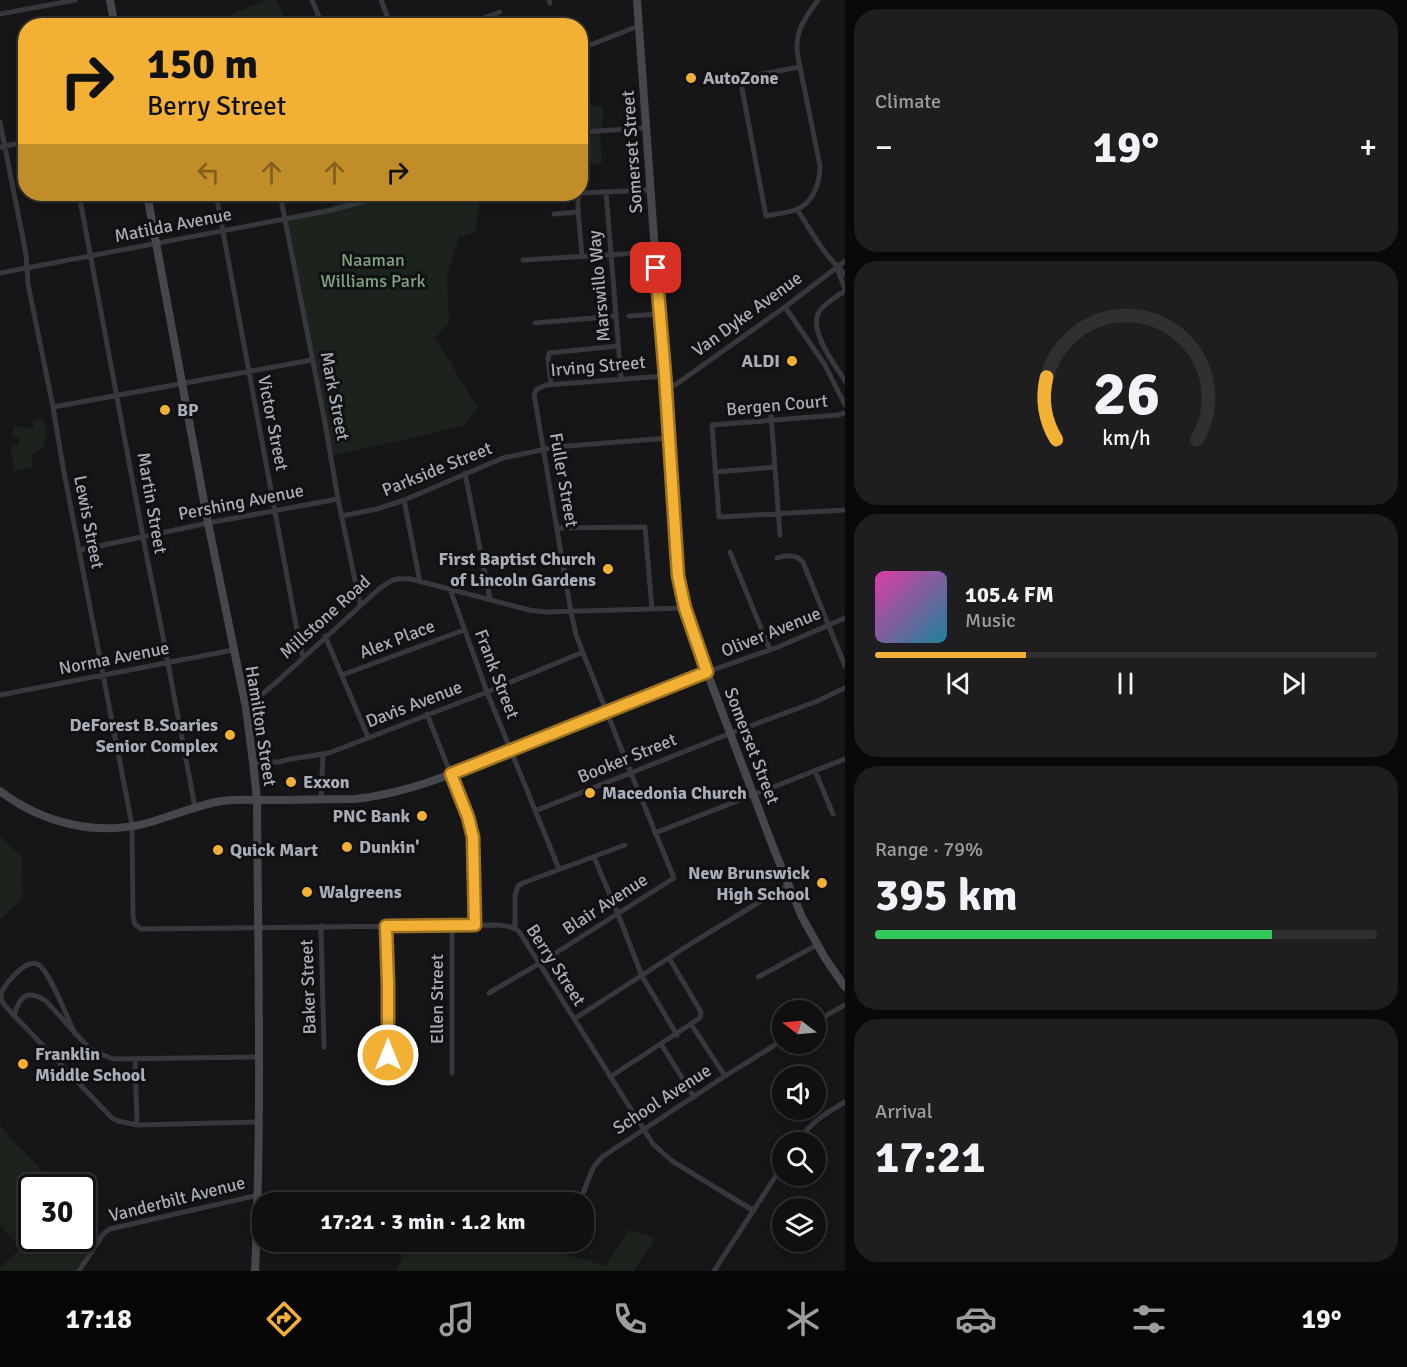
<!DOCTYPE html>
<meta charset="utf-8">
<style>
:root{--surface:#101012;--page:#1e1e20;--text:#f1f3f6;--muted:#9c9d9f;--line:#303032;--accent:#f2b134}
body{margin:0;font-family:Signika,sans-serif;background:var(--page);color:var(--text);height:100vh;display:flex;flex-direction:column;font-size:22px;white-space:nowrap}
*{box-sizing:border-box;margin:0}
p{font-size:20px;color:var(--muted)}
.icon{flex:none;width:33px;height:33px;fill:none;stroke:currentColor;stroke-width:2;stroke-linecap:round;stroke-linejoin:round}
.map{position:relative;flex:1;overflow:hidden}
.side{display:flex;flex-direction:column;gap:9px;padding:9px;background:#09090a;width:562px}
.side>*{flex:none}
.banner{position:absolute;left:18px;top:18px;width:570px;height:183px;border-radius:24px;box-shadow:0 3px 9px #0003,0 0 0 2px var(--line);background:#f2b134;color:#111;overflow:hidden}
.needle{width:39px;rotate:286deg}
.controls{position:absolute;left:772px;top:1000px;display:grid;gap:12px}
.controls a{display:grid;place-items:center;width:54px;height:54px;border-radius:50%;background:var(--surface);box-shadow:0 3px 9px #0003,0 0 0 2px var(--line);font-size:30px}
.speed{position:absolute;left:18px;top:1174px;display:flex;gap:12px;font-size:30px;font-weight:700;text-align:center}
.speed>*{display:grid;place-content:center;width:78px;height:78px;border-radius:50%;background:var(--surface);box-shadow:0 3px 9px #0003,0 0 0 2px var(--line);line-height:1}
.speed .limit{border:3px solid #111;border-radius:9px;background:#fff;color:#111}
.pin{position:absolute;display:grid;place-items:center;width:51px;height:51px;color:#fff;margin:-26px;border-radius:12px;box-shadow:0 3px 9px #0006}
.me{position:absolute;width:66px;margin:-33px;rotate:0deg;stroke-linejoin:round;filter:drop-shadow(0 0 4px #0008)}
.turn{display:flex;align-items:center;gap:21px;height:126px;padding:0 30px;font-size:27px}
.turn .icon{width:78px;height:78px;stroke-width:2.5}
.turn b{display:block;font-size:42px;line-height:51px}
.lanes{display:flex;align-items:center;height:57px;padding:0 30px;background:#0003;justify-content:center;gap:30px;direction:ltr}
.lanes .off{opacity:.35}
.big{font-size:45px;font-weight:800;line-height:1.1}
.side .card{flex:1;display:flex;flex-direction:column;justify-content:center;gap:9px;min-width:0;padding:0 21px;border-radius:24px;background:var(--page)}
.side .dial{align-items:center;gap:0}
.dial svg{height:156px;overflow:visible;fill:none;stroke:var(--line);stroke-width:7;stroke-linecap:round;text-anchor:middle}
.dial text{fill:var(--text);stroke:none}
.song{display:flex;align-items:center;gap:18px}
.cover{width:72px;height:72px;border-radius:9px;background:linear-gradient(135deg,hsl(320 70% 55%),hsl(190 70% 35%))}
.played{height:6px;border-radius:3px;background:linear-gradient(90deg,var(--accent) 30%,var(--line) 30%)}
.keys{display:flex;justify-content:space-around;direction:ltr}
.heat{display:flex;justify-content:space-between;align-items:center;font-size:33px;direction:ltr}
.charge{height:9px;border-radius:4px;background:linear-gradient(90deg,#34c759 79%,var(--line) 0)}
.trip{position:absolute;left:252px;top:1192px;width:342px;height:60px;border-radius:24px;background:var(--surface);box-shadow:0 3px 9px #0003,0 0 0 2px var(--line);font-weight:800;line-height:60px;text-align:center}
.menu{display:flex;height:96px;justify-content:space-around;align-items:center;background:#060607;color:var(--muted)}
.menu .icon{width:42px;height:42px}
.menu .current{color:var(--accent)}
.menu b{font-size:27px;color:var(--text)}
main{display:flex;flex:1;min-height:0}
.map>svg:first-child{display:block}
.green{fill:#1c231d}
.lines{fill:none;stroke-linecap:round;stroke-linejoin:round}
.street{stroke:#37383d;stroke-width:5}
.secondary{stroke:#45474d;stroke-width:8}
.route-casing{stroke:#9d7322;stroke-width:15}
.route{stroke:#f2b134;stroke-width:10}
.poi-dot{fill:#f2b134;stroke:#111113;stroke-width:2}
.labels{text-anchor:middle;dominant-baseline:central;stroke-width:6;stroke-linejoin:round;paint-order:stroke}
.poi-label{font-size:18px;font-weight:bold;fill:#a8adb8;stroke:#111113;text-anchor:start}
.street-label{font-size:18px;fill:#a8adb8;stroke:#111113}
.park-label{font-size:18px;fill:#7fa381;stroke:#111113}
</style>
<main>
<div class="map">
<svg width="845" height="1271" viewBox="0 0 845 1271">
<rect width="100%" height="100%" fill="#161618"/>
<!-- green -->
<path class="green" d="M267,0H276L289,25H216L214,21Z
M580,94L594,106H603V117L600,136L602,163L581,165Z
M367,194H538L479,202L476,231L459,237L447,274L449,323L435,338L478,408L463,426L332,456L288,219Z
M44,419L47,434L44,435C48,446 41,451 32,454L33,468L14,471L11,446L20,444L19,438L12,435L14,425L27,429L34,428L33,421Z
M0,836L22,857L23,899L0,920Z
M0,1126L58,1188H32V1239H82L83,1214L103,1237L80,1271H0V1268L21,1248L0,1225Z
M629,1230L655,1238L634,1271H397L406,1242H525L605,1266Z"/>
<g class="lines">
<!-- street -->
<path class="street" d="M312,0L323,26
M381,0L391,26
M549,0L550,3
M0,14L75,0
M462,26L500,12
M580,49L638,26
M800,67L740,78L766,216C776,214 786,213 795,210C813,204 820,183 820,166L800,67C792,37 800,24 818,0
M0,122L26,254L28,284L53,407L63,467L132,825L133,917L135,924L141,929L497,925C506,926 514,926 520,933L653,1144L672,1161L754,1211
M580,132L646,128
M0,147L26,142
M606,192L621,378
M580,193L650,190
M216,194L299,641L303,657
M280,194L325,423L338,499L360,604
M501,200L577,194
M81,205L147,558L160,621L195,807
M578,209L582,256
M797,209C811,232 825,256 845,274
M554,214L577,212L578,209V194
M523,260L655,252
M837,268L845,289
M0,273L332,210L368,200L385,194
M845,291C838,295 823,305 819,312C808,330 835,365 845,381
M785,307L825,365L845,405
M629,316L660,314
M535,323L616,316
M551,384L548,359L549,353L618,346
M665,386L675,385L785,307L845,261
M770,402L780,535
M53,407L312,360
M845,413L838,415C796,418 754,422 712,425L719,517L845,510
M715,472L775,467
M465,473L490,599
M404,500L420,582
M341,516L377,509L402,501L503,458L555,447L669,438
M557,528L645,527L652,609
M80,550L208,523L338,499
M730,552L770,650
M777,558C786,555 796,554 803,562L845,666
M450,589L487,692L559,869
M325,636L368,737
M707,672L778,647L845,618
M342,675L464,630
M0,695L233,650
M246,708L280,679L379,589C392,579 395,578 411,579L529,610L546,612L685,608
M427,714L472,828L473,837L475,925
M253,762H279L291,759L329,753L487,692L583,652
M815,771L833,814
M321,799L323,755
M535,811L731,733L815,702L845,688
M655,833L845,759
M594,857L618,914L642,976L677,1035
M321,926L324,1047
M386,926L388,985V1055
M515,928V896L518,886L523,883L625,845
M758,977L815,946H818
M489,993L540,963L674,878L631,773L576,635L571,612L534,394L537,389L546,385L665,376
M14,1016C19,997 27,988 46,1001L88,1047L96,1052L113,1059L258,1057
M574,1019L692,943L789,884
M816,1021L845,1005
M691,1024L725,1076
M75,1034C69,1021 49,971 39,965C36,963 33,963 30,964C21,966 0,988 1,997C1,1001 5,1006 8,1009L112,1118L118,1121L137,1125L259,1122
M661,1044L694,1097
M135,1059L137,1125
M452,1073V925
M610,1077L700,1018L701,1012L669,958
M797,1143C811,1122 823,1115 845,1102
M579,1203L593,1168L602,1157L725,1076L783,1040
M566,1243V1242
M79,1271L104,1233L110,1229L258,1195
M714,1271L783,1165"/>
<!-- secondary -->
<path class="secondary" d="M110,0L115,26
M637,0L655,252L665,376L676,554L681,592L707,672L775,852L802,917L825,958L845,987
M147,194L208,523L246,708L253,762L257,800C258,957 262,1114 255,1271
M0,791C43,824 99,837 151,822C175,815 197,805 222,801C237,799 252,800 267,800C296,800 326,799 355,799C411,793 459,771 511,750C577,724 642,698 707,672"/>
</g>
<g class="lines">
<!-- route casing -->
<g class="route-casing">
<path id="route" d="M388,1055V985L386,926L475,925L473,837L468,817L451,774L707,672L685,608L678,576L665,375L656,268"/>
</g>
<!-- route -->
<use href="#route" class="route"/>
</g>
<!-- markers -->
<g class="poi-dot">
<circle cx="691" cy="78" r="6"/>
<circle cx="792" cy="361" r="6"/>
<circle cx="165" cy="410" r="6"/>
<circle cx="608" cy="569" r="6"/>
<circle cx="230" cy="735" r="6"/>
<circle cx="291" cy="782" r="6"/>
<circle cx="590" cy="793" r="6"/>
<circle cx="422" cy="816" r="6"/>
<circle cx="347" cy="847" r="6"/>
<circle cx="218" cy="850" r="6"/>
<circle cx="822" cy="883" r="6"/>
<circle cx="307" cy="892" r="6"/>
<circle cx="23" cy="1064" r="6"/>
</g>
<g class="labels">
<!-- poi labels -->
<g class="poi-label">
<text x="703" y="78">AutoZone</text>
<text x="780" y="361" text-anchor="end">ALDI</text>
<text x="177" y="410">BP</text>
<text x="596" y="559" text-anchor="end">First Baptist Church<tspan x="596" dy="21">of Lincoln Gardens</tspan></text>
<text x="218" y="725" text-anchor="end">DeForest B.Soaries<tspan x="218" dy="21">Senior Complex</tspan></text>
<text x="303" y="782">Exxon</text>
<text x="602" y="793">Macedonia Church</text>
<text x="410" y="816" text-anchor="end">PNC Bank</text>
<text x="359" y="847">Dunkin'</text>
<text x="230" y="850">Quick Mart</text>
<text x="810" y="873" text-anchor="end">New Brunswick<tspan x="810" dy="21">High School</tspan></text>
<text x="319" y="892">Walgreens</text>
<text x="35" y="1054">Franklin<tspan x="35" dy="21">Middle School</tspan></text>
</g>
<!-- street labels -->
<g class="street-label">
<text transform="translate(632 152) rotate(-94)">Somerset Street</text>
<text transform="translate(173 225) rotate(-11)">Matilda Avenue</text>
<text transform="translate(599 286) rotate(-95)">Marswillo Way</text>
<text transform="translate(747 314) rotate(-36)">Van Dyke Avenue</text>
<text transform="translate(598 366) rotate(-5)">Irving Street</text>
<text transform="translate(335 396) rotate(79)">Mark Street</text>
<text transform="translate(777 405) rotate(-5)">Bergen Court</text>
<text transform="translate(273 423) rotate(79)">Victor Street</text>
<text transform="translate(437 469) rotate(-22)">Parkside Street</text>
<text transform="translate(564 480) rotate(80)">Fuller Street</text>
<text transform="translate(241 502) rotate(-11)">Pershing Avenue</text>
<text transform="translate(152 503) rotate(80)">Martin Street</text>
<text transform="translate(89 522) rotate(79)">Lewis Street</text>
<text transform="translate(325 617) rotate(-42)">Millstone Road</text>
<text transform="translate(771 632) rotate(-22)">Oliver Avenue</text>
<text transform="translate(397 639) rotate(-21)">Alex Place</text>
<text transform="translate(114 658) rotate(-11)">Norma Avenue</text>
<text transform="translate(497 674) rotate(69)">Frank Street</text>
<text transform="translate(414 704) rotate(-21)">Davis Avenue</text>
<text transform="translate(261 726) rotate(81)">Hamilton Street</text>
<text transform="translate(752 746) rotate(69)">Somerset Street</text>
<text transform="translate(627 758) rotate(-22)">Booker Street</text>
<text transform="translate(605 904) rotate(-33)">Blair Avenue</text>
<text transform="translate(556 965) rotate(57)">Berry Street</text>
<text transform="translate(308 987) rotate(-92)">Baker Street</text>
<text transform="translate(437 999) rotate(-90)">Ellen Street</text>
<text transform="translate(662 1099) rotate(-33)">School Avenue</text>
<text transform="translate(177 1199) rotate(-14)">Vanderbilt Avenue</text>
</g>
<!-- park labels -->
<g class="park-label">
<text x="373" y="260">Naaman<tspan x="373" dy="21">Williams Park</tspan></text>
</g>
</g>
</svg>
<div class="controls">
<a><svg class="needle" viewBox="-14 -14 28 28"><path d="M0-13l5 13h-10z" fill="#e53935"/><path d="M0 13l5-13h-10z" fill="#9c9d9f"/></svg></a>
<a><svg class="icon" aria-label="sound" viewBox="0 0 24 24"><path d="M4 9h4l5-4v14l-5-4H4zM17 9q2 3 0 6"/></svg></a>
<a><svg class="icon" aria-label="search" viewBox="0 0 24 24"><circle cx="10" cy="10" r="6"/><path d="M15 15l6 6"/></svg></a>
<a><svg class="icon" aria-label="layers" viewBox="0 0 24 24"><path d="M12 4l9 5-9 5-9-5zM3 14l9 5 9-5"/></svg></a>
</div>
<div class="speed"><div class="limit">30</div></div>
<div class="pin" style="left:656px;top:268px;background:#d93025"><svg class="icon" aria-label="arrive" viewBox="0 0 24 24"><path d="M6 21V4h12l-3 4 3 4H6"/></svg></div>
<svg class="me" style="left:388px;top:1055px" viewBox="-20 -20 40 40"><circle r="17" fill="#f2b134" stroke="#fff" stroke-width="3"/><path d="M0-11L8 9 0 5-8 9z" fill="#fff"/></svg>
<div class="trip">17:21 · 3 min · 1.2 km</div>
<div class="banner">
<div class="turn"><svg class="icon" aria-label="right" viewBox="0 0 24 24"><path d="M7 20v-9h11M14 6l5 5-5 5"/></svg><div><b>150 m</b>Berry Street</div></div>
<div class="lanes"><svg class="icon off" aria-label="left" viewBox="0 0 24 24"><path d="M17 20v-9H6M10 6l-5 5 5 5"/></svg><svg class="icon off" aria-label="ahead" viewBox="0 0 24 24"><path d="M12 20V5M6 11l6-6 6 6"/></svg><svg class="icon off" aria-label="ahead" viewBox="0 0 24 24"><path d="M12 20V5M6 11l6-6 6 6"/></svg><svg class="icon" aria-label="right" viewBox="0 0 24 24"><path d="M7 20v-9h11M14 6l5 5-5 5"/></svg></div>
</div>
</div>
<section class="side">
<div class="card"><p>Climate</p>
<div class="heat"><a>−</a><b class="big">19°</b><a>+</a></div>
</div>
<div class="card dial"><svg viewBox="0 0 100 80">
<path d="M14 69A42 42 0 1 1 86 69"/>
<path d="M14 69A42 42 0 0 1 9 37" stroke="#f2b134"/>
<text x="50" y="56" font-size="32" font-weight="700">26</text>
<text x="50" y="72" font-size="11">km/h</text>
</svg></div>
<div class="card">
<div class="song"><i class="cover"></i><div><b>105.4 FM</b><p>Music</p></div></div>
<div class="played"></div>
<div class="keys"><svg class="icon" aria-label="previous" viewBox="0 0 24 24"><path d="M18 5L8 12l10 7zM5 5v14"/></svg><svg class="icon" aria-label="pause" viewBox="0 0 24 24"><path d="M8 5v14M16 5v14"/></svg><svg class="icon" aria-label="next" viewBox="0 0 24 24"><path d="M6 5l10 7-10 7zM19 5v14"/></svg></div>
</div>
<div class="card"><p>Range · 79%</p><b class="big">395 km</b><div class="charge"></div></div>
<div class="card"><p>Arrival</p><b class="big">17:21</b></div>
</section>
</main>
<nav class="menu">
<b>17:18</b>
<svg class="icon current" aria-label="directions" viewBox="0 0 24 24"><path d="M12 3l9 9-9 9-9-9zM9 14v-3h6M13 9l2 2-2 2"/></svg>
<svg class="icon" aria-label="music" viewBox="0 0 24 24"><path d="M9 18V5l10-2v13"/><circle cx="6" cy="18" r="3"/><circle cx="16" cy="16" r="3"/></svg>
<svg class="icon" aria-label="phone" viewBox="0 0 24 24"><path d="M5 4h4l2 5-3 2q2 4 5 5l2-3 5 2v4C11 20 4 13 5 4z"/></svg>
<svg class="icon" aria-label="climate" viewBox="0 0 24 24"><path d="M12 3v18M4 7l16 10M4 17L20 7"/></svg>
<svg class="icon" aria-label="car" viewBox="0 0 24 24"><path d="M5 17H2v-5l4-1 3-4h7l3 4 3 1v5h-3M9 17h6M6 11h13"/><circle cx="7" cy="17" r="2"/><circle cx="17" cy="17" r="2"/></svg>
<svg class="icon" aria-label="filters" viewBox="0 0 24 24"><path d="M4 7h16M4 17h16"/><circle cx="9" cy="7" r="2"/><circle cx="15" cy="17" r="2"/></svg>
<b>19°</b>
</nav>
